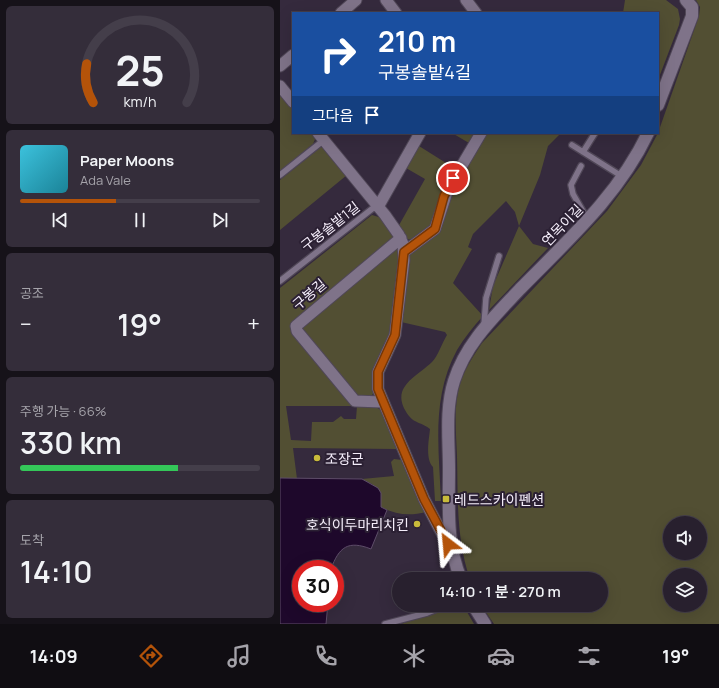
<!DOCTYPE html>
<html lang="ko">
<meta charset="utf-8">
<style>
:root{--surface:#28202e;--page:#342d3a;--text:#f1f3f6;--muted:#a5a3aa;--line:#443e4a;--accent:#b45309}
body{margin:0;font-family:Manrope,"Noto Sans KR",sans-serif;background:var(--page);color:var(--text);height:100vh;display:flex;flex-direction:column;font-size:15px;white-space:nowrap}
*{box-sizing:border-box;margin:0}
p{font-size:13px;color:var(--muted)}
.icon{flex:none;width:22px;height:22px;fill:none;stroke:currentColor;stroke-width:2;stroke-linecap:round;stroke-linejoin:round}
.map{position:relative;flex:1;overflow:hidden}
.drawer{display:flex;flex-direction:column;gap:6px;padding:6px;background:#161219;width:280px}
.drawer>*{flex:none}
.banner{position:absolute;left:12px;top:12px;width:367px;height:122px;border-radius:0px;box-shadow:0 4px 16px #0002,0 0 0 1px var(--line);background:#1a4fa0;color:#fff;overflow:hidden}
.tools{position:absolute;left:383px;top:516px;display:grid;gap:8px}
.tools a{display:grid;place-items:center;width:44px;height:44px;border-radius:50%;background:var(--surface);box-shadow:0 4px 16px #0002,0 0 0 1px var(--line);font-size:20px}
.speed{position:absolute;left:12px;top:560px;display:flex;gap:8px;font-size:20px;font-weight:700;text-align:center}
.speed>*{display:grid;place-content:center;width:52px;height:52px;border-radius:50%;background:var(--surface);box-shadow:0 4px 16px #0002,0 0 0 1px var(--line);line-height:1}
.speed .limit{border:6px solid #d22;background:#fff;color:#111}
.pin{position:absolute;display:grid;place-items:center;width:34px;height:34px;color:#fff;margin:-17px;border:2px solid #fff;border-radius:50%;box-shadow:0 1px 4px #0007}
.me{position:absolute;width:44px;margin:-22px;rotate:331deg;stroke-linejoin:round;filter:drop-shadow(0 0 3px #0008)}
.turn{display:flex;align-items:center;gap:14px;height:84px;padding:0 20px;font-size:18px}
.turn .icon{width:52px;height:52px;stroke-width:2.5}
.turn b{display:block;font-size:28px;line-height:34px}
.then{display:flex;align-items:center;height:38px;padding:0 20px;background:#0003;gap:8px;font-size:15px}
.big{font-size:30px;font-weight:600;line-height:1.1}
.drawer .tile{flex:1;display:flex;flex-direction:column;justify-content:center;gap:6px;min-width:0;padding:0 14px;border-radius:6px;background:var(--page)}
.drawer .dial{align-items:center;gap:0}
.dial svg{height:104px;overflow:visible;fill:none;stroke:var(--line);stroke-width:7;stroke-linecap:round;text-anchor:middle}
.dial text{fill:var(--text);stroke:none}
.song{display:flex;align-items:center;gap:12px}
.cover{width:48px;height:48px;border-radius:6px;background:linear-gradient(135deg,hsl(190 70% 55%),hsl(190 70% 35%))}
.played{height:4px;border-radius:2px;background:linear-gradient(90deg,var(--accent) 40%,var(--line) 40%)}
.keys{display:flex;justify-content:space-around;direction:ltr}
.heat{display:flex;justify-content:space-between;align-items:center;font-size:22px;direction:ltr}
.charge{height:6px;border-radius:3px;background:linear-gradient(90deg,#34c759 66%,var(--line) 0)}
.trip{position:absolute;left:112px;top:572px;width:216px;height:40px;border-radius:20px;background:var(--surface);box-shadow:0 4px 16px #0002,0 0 0 1px var(--line);font-weight:600;line-height:40px;text-align:center}
.dock{display:flex;height:64px;justify-content:space-around;align-items:center;background:#100d12;color:var(--muted)}
.dock .icon{width:28px;height:28px}
.dock .current{color:var(--accent)}
.dock b{font-size:18px;color:var(--text)}
main{display:flex;flex:1;min-height:0}
.map>svg:first-child{display:block}
.green{fill:#524f33;fill-rule:evenodd}
.water{fill:#1e082b;stroke:#5e4d69}
.lines{fill:none;stroke-linecap:round;stroke-linejoin:round}
.lane-casing{stroke:#504757;stroke-width:8}
.street-casing{stroke:#504757;stroke-width:13}
.secondary-casing{stroke:#504757;stroke-width:14}
.lane{stroke:#7f7389;stroke-width:5.5}
.street{stroke:#7f7389;stroke-width:11}
.secondary{stroke:#7f7389;stroke-width:12}
.route-casing{stroke:#753606;stroke-width:10}
.route{stroke:#b45309;stroke-width:7}
.poi-dot{fill:#c9bb3b;stroke:#2b2033;stroke-width:1.5}
.labels{text-anchor:middle;dominant-baseline:central;stroke-width:4;stroke-linejoin:round;paint-order:stroke}
.street-label{font-size:14px;fill:#f4edfa;stroke:#2b2033}
.poi-label{font-size:14px;fill:#f4edfa;stroke:#2b2033;text-anchor:start}
</style>
<main>
<section class="drawer">
<div class="tile dial"><svg viewBox="0 0 100 80">
<path d="M14 69A42 42 0 1 1 86 69"/>
<path d="M14 69A42 42 0 0 1 9 39" stroke="#b45309"/>
<text x="50" y="56" font-size="32" font-weight="700">25</text>
<text x="50" y="72" font-size="11">km/h</text>
</svg></div>
<div class="tile">
<div class="song"><i class="cover"></i><div><b>Paper Moons</b><p>Ada Vale</p></div></div>
<div class="played"></div>
<div class="keys"><svg class="icon" aria-label="previous" viewBox="0 0 24 24"><path d="M18 5L8 12l10 7zM5 5v14"/></svg><svg class="icon" aria-label="pause" viewBox="0 0 24 24"><path d="M8 5v14M16 5v14"/></svg><svg class="icon" aria-label="next" viewBox="0 0 24 24"><path d="M6 5l10 7-10 7zM19 5v14"/></svg></div>
</div>
<div class="tile"><p>공조</p>
<div class="heat"><a>−</a><b class="big">19°</b><a>+</a></div>
</div>
<div class="tile"><p>주행 가능 · 66%</p><b class="big">330 km</b><div class="charge"></div></div>
<div class="tile"><p>도착</p><b class="big">14:10</b></div>
</section>
<div class="map">
<svg width="439" height="624" viewBox="0 0 439 624">
<rect width="100%" height="100%" fill="#352a3d"/>
<!-- green -->
<path class="green" d="M345,0H386L398,9L400,19L399,25L378,80V13H343Z
M416,0H439V624H214L201,605H321V579H190C176,539 178,498 177,456C176,430 173,405 181,381C186,367 194,355 202,343L327,211L361,165L378,133L419,16L420,7ZM390,523H420V553H390ZM390,575H420V605H390Z
M0,93L13,109V133H32L36,137L33,144L0,171Z
M172,133H195L189,143Z
M206,133H281L268,146L260,175L239,226L253,244L268,248L209,310L213,286L239,226L235,212L226,201L193,234L188,247L192,249L173,283L203,316C193,327 184,338 177,350C151,398 159,449 161,501H155L153,467C145,459 149,439 150,429C143,423 134,423 129,416C108,388 135,378 152,362C158,356 162,343 167,335L165,332L121,322L129,256L135,250L168,201Z
M139,146L174,168L162,191L152,226L133,240L126,239L118,227L145,179L126,168Z
M41,147L45,148L67,175L0,230V180Z
M92,215L102,218L117,240L120,258L111,334L95,392L91,396L77,397L71,406H6L11,440L31,441L32,422H53L61,416L64,419H76L77,406L96,407L102,411L118,449L13,448L17,479L0,478V288Z
M114,459L122,460L146,512C130,516 116,515 101,507V493L92,484L82,479L114,476L111,462Z
M175,605H183L194,624H121Z"/>
<!-- water -->
<path class="water" d="M0,478L82,479L98,488L101,493V507L107,510L91,549C68,540 59,547 51,569H21V603H48L46,624H0Z"/>
<g class="lines">
<!-- lane casing -->
<g class="lane-casing">
<path id="lane" d="M292,145L343,177
M303,152L315,133
M301,166L291,185L293,194L308,220
M0,175L44,140
M0,281L97,205
M204,326L206,298L219,256
M105,624L147,613L167,605"/>
</g>
<!-- street casing -->
<g class="street-casing">
<path id="street" d="M106,0L116,13
M186,0L196,13
M61,13L76,0
M0,66L13,55
M0,86L13,102
M38,133L105,215L119,235L123,244L124,260L115,335L98,372V389L144,499L171,551
M98,207L140,133
M124,252L155,229L168,189L201,133
M102,402L75,401L17,331L16,326L121,238"/>
</g>
<!-- secondary casing -->
<g class="secondary-casing">
<path id="secondary" d="M378,105L412,16V7L406,0
M181,579C166,544 169,506 169,469C169,440 165,409 174,381C186,343 214,317 240,289C288,240 338,196 368,133
M193,605L205,624"/>
</g>
<!-- lane -->
<use href="#lane" class="lane"/>
<!-- street -->
<use href="#street" class="street"/>
<!-- secondary -->
<use href="#secondary" class="secondary"/>
</g>
<g class="lines">
<!-- route casing -->
<g class="route-casing">
<path id="route" d="M168,544L144,499L98,389V372L115,335L124,252L155,229L164,196L173,178"/>
</g>
<!-- route -->
<use href="#route" class="route"/>
</g>
<!-- markers -->
<g class="poi-dot">
<circle cx="37" cy="458" r="4"/>
<rect x="162" y="495" width="8" height="8" rx="2"/>
<circle cx="137" cy="524" r="4"/>
</g>
<g class="labels">
<!-- street labels -->
<g class="street-label">
<text transform="translate(282 225) rotate(-46)">연목이길</text>
<text transform="translate(50 226) rotate(-38)">구봉솔밭1길</text>
<text transform="translate(29 294) rotate(-40)">구봉길</text>
</g>
<!-- poi labels -->
<g class="poi-label">
<text x="45" y="458">조장군</text>
<text x="174" y="499">레드스카이펜션</text>
<text x="129" y="524" text-anchor="end">호식이두마리치킨</text>
</g>
</g>
</svg>
<div class="tools">
<a><svg class="icon" aria-label="sound" viewBox="0 0 24 24"><path d="M4 9h4l5-4v14l-5-4H4zM17 9q2 3 0 6"/></svg></a>
<a><svg class="icon" aria-label="layers" viewBox="0 0 24 24"><path d="M12 4l9 5-9 5-9-5zM3 14l9 5 9-5"/></svg></a>
</div>
<div class="speed"><div class="limit">30</div></div>
<div class="pin" style="left:173px;top:178px;background:#d93025"><svg class="icon" aria-label="arrive" viewBox="0 0 24 24"><path d="M6 21V4h12l-3 4 3 4H6"/></svg></div>
<svg class="me" style="left:168px;top:544px" viewBox="-20 -20 40 40"><path d="M0-17L14 15 0 8-14 15z" fill="#b45309" stroke="#fff" stroke-width="4"/></svg>
<div class="trip">14:10 · 1 분 · 270 m</div>
<div class="banner">
<div class="turn"><svg class="icon" aria-label="right" viewBox="0 0 24 24"><path d="M7 20v-9h11M14 6l5 5-5 5"/></svg><div><b>210 m</b>구봉솔밭4길</div></div>
<div class="then">그다음<svg class="icon" aria-label="arrive" viewBox="0 0 24 24"><path d="M6 21V4h12l-3 4 3 4H6"/></svg></div>
</div>
</div>
</main>
<nav class="dock">
<b>14:09</b>
<svg class="icon current" aria-label="directions" viewBox="0 0 24 24"><path d="M12 3l9 9-9 9-9-9zM9 14v-3h6M13 9l2 2-2 2"/></svg>
<svg class="icon" aria-label="music" viewBox="0 0 24 24"><path d="M9 18V5l10-2v13"/><circle cx="6" cy="18" r="3"/><circle cx="16" cy="16" r="3"/></svg>
<svg class="icon" aria-label="phone" viewBox="0 0 24 24"><path d="M5 4h4l2 5-3 2q2 4 5 5l2-3 5 2v4C11 20 4 13 5 4z"/></svg>
<svg class="icon" aria-label="climate" viewBox="0 0 24 24"><path d="M12 3v18M4 7l16 10M4 17L20 7"/></svg>
<svg class="icon" aria-label="car" viewBox="0 0 24 24"><path d="M5 17H2v-5l4-1 3-4h7l3 4 3 1v5h-3M9 17h6M6 11h13"/><circle cx="7" cy="17" r="2"/><circle cx="17" cy="17" r="2"/></svg>
<svg class="icon" aria-label="filters" viewBox="0 0 24 24"><path d="M4 7h16M4 17h16"/><circle cx="9" cy="7" r="2"/><circle cx="15" cy="17" r="2"/></svg>
<b>19°</b>
</nav>
